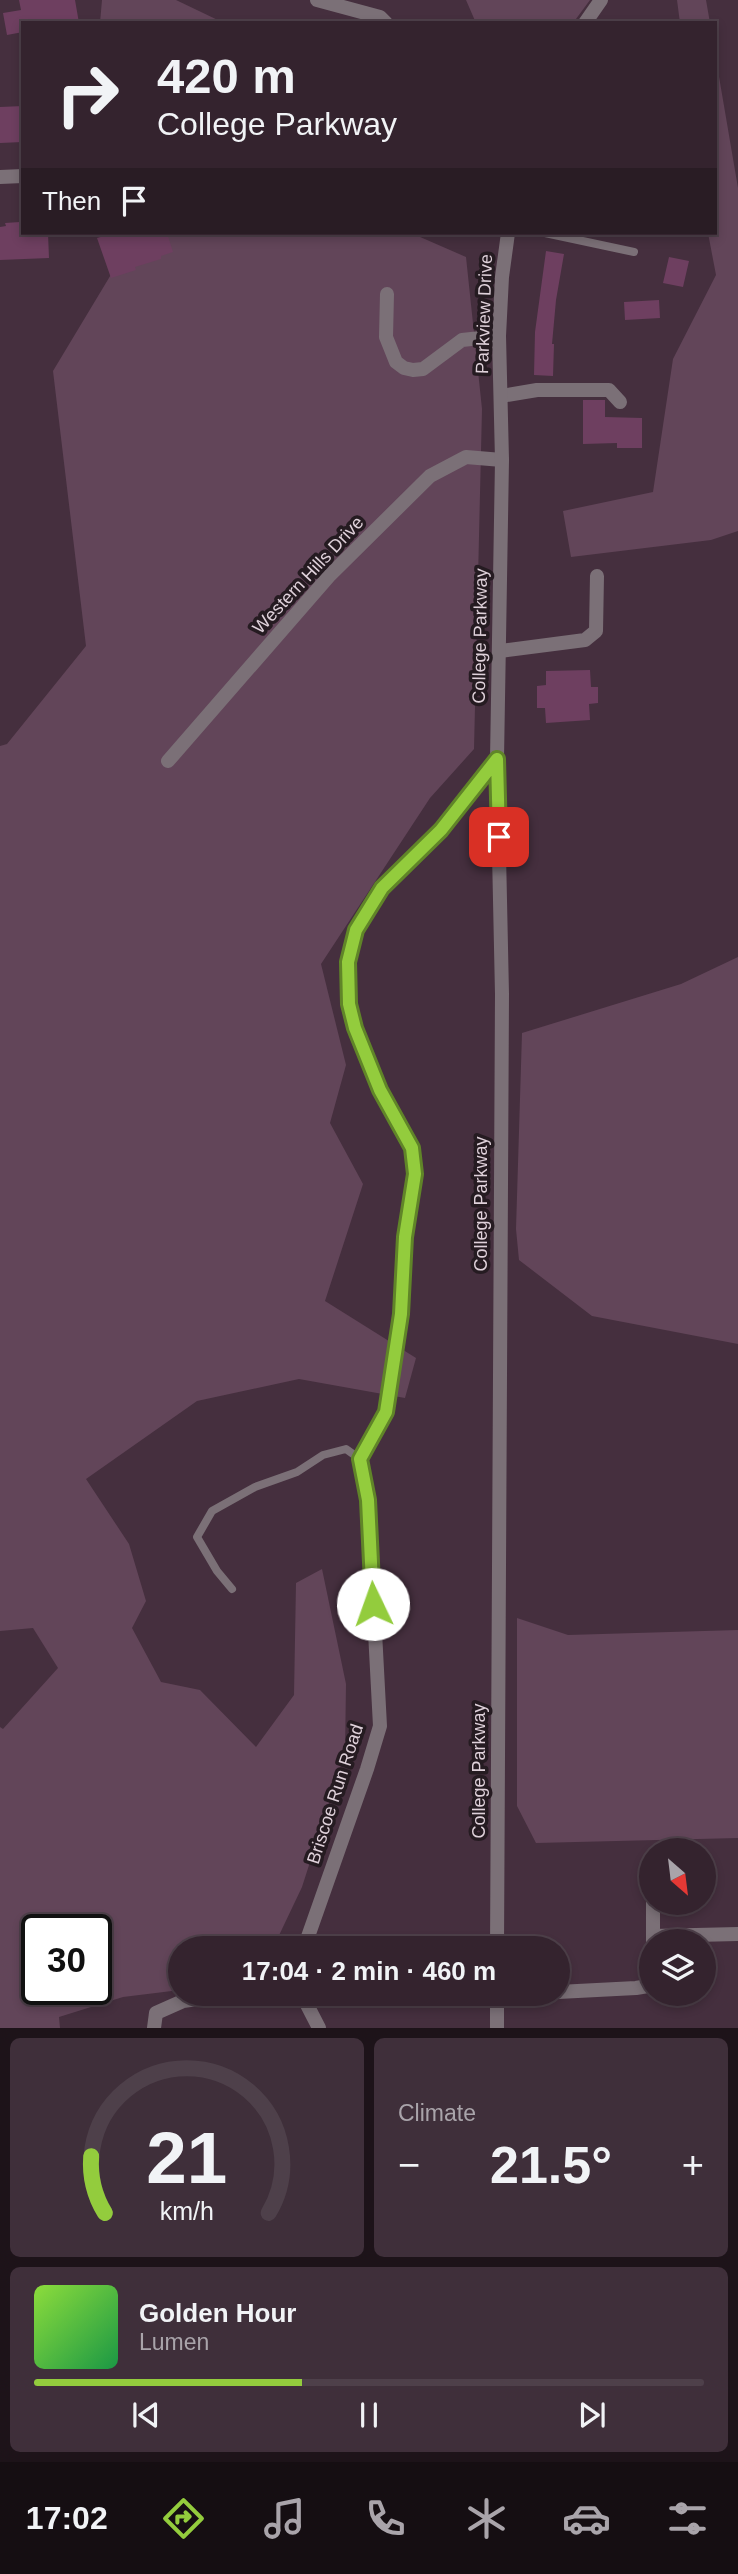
<!DOCTYPE html>
<meta charset="utf-8">
<style>
:root{--surface:#34232e;--page:#3f2f3a;--text:#f1f3f6;--muted:#a9a4aa;--line:#4e404a;--accent:#93cc3d}
body{margin:0;font-family:Helvetica,sans-serif;background:var(--page);color:var(--text);height:100vh;display:flex;flex-direction:column;font-size:26px;white-space:nowrap}
*{box-sizing:border-box;margin:0}
p{font-size:23px;color:var(--muted)}
.icon{flex:none;width:38px;height:38px;fill:none;stroke:currentColor;stroke-width:2;stroke-linecap:round;stroke-linejoin:round}
.map{position:relative;height:2028px;overflow:hidden}
.drawer{display:flex;flex-direction:column;gap:10px;padding:10px;background:#1d1319;flex:1}
.drawer>*{flex:none}
.top-card{position:absolute;left:21px;top:21px;width:696px;height:214px;border-radius:0px;box-shadow:0 4px 10px #0003,0 0 0 2px var(--line);background:#34232e;color:var(--text);overflow:hidden}
.needle{width:46px;rotate:152deg}
.buttons{position:absolute;left:639px;top:1838px;display:grid;gap:14px}
.buttons a{display:grid;place-items:center;width:77px;height:77px;border-radius:50%;background:var(--surface);box-shadow:0 4px 10px #0003,0 0 0 2px var(--line);font-size:35px}
.speed{position:absolute;left:21px;top:1914px;display:flex;gap:14px;font-size:35px;font-weight:700;text-align:center}
.speed>*{display:grid;place-content:center;width:91px;height:91px;border-radius:50%;background:var(--surface);box-shadow:0 4px 10px #0003,0 0 0 2px var(--line);line-height:1}
.speed .limit{border:4px solid #111;border-radius:10px;background:#fff;color:#111}
.pin{position:absolute;display:grid;place-items:center;width:60px;height:60px;color:#fff;margin:-30px;border-radius:14px;box-shadow:0 4px 10px #0006}
.me{position:absolute;width:77px;margin:-38px;rotate:357deg;stroke-linejoin:round;filter:drop-shadow(0 0 5px #0008)}
.turn{display:flex;align-items:center;gap:24px;height:147px;padding:0 21px;font-size:32px}
.turn .icon{width:91px;height:91px;stroke-width:2.5}
.turn b{display:block;font-size:49px;line-height:60px}
.then{display:flex;align-items:center;height:66px;padding:0 21px;background:#0003;gap:14px;font-size:26px}
.big{font-size:52px;font-weight:700;line-height:1.1}
.drawer .tile{flex:1;display:flex;flex-direction:column;justify-content:center;gap:10px;min-width:0;padding:0 24px;border-radius:10px;background:var(--page)}
.drawer .dial{align-items:center;gap:0}
.dial svg{height:182px;overflow:visible;fill:none;stroke:var(--line);stroke-width:7;stroke-linecap:round;text-anchor:middle}
.dial text{fill:var(--text);stroke:none}
.song{display:flex;align-items:center;gap:21px}
.cover{width:84px;height:84px;border-radius:10px;background:linear-gradient(135deg,hsl(90 70% 55%),hsl(140 70% 35%))}
.played{height:7px;border-radius:4px;background:linear-gradient(90deg,var(--accent) 40%,var(--line) 40%)}
.keys{display:flex;justify-content:space-around;direction:ltr}
.heat{display:flex;justify-content:space-between;align-items:center;font-size:38px;direction:ltr}
.drawer .tiles{flex:1;display:grid;gap:10px;grid-template-columns:1fr 1fr}
.tile:last-child{grid-column:span 2}
.trip{position:absolute;left:168px;top:1936px;width:402px;height:70px;border-radius:35px;background:var(--surface);box-shadow:0 4px 10px #0003,0 0 0 2px var(--line);font-weight:700;line-height:70px;text-align:center}
.menu{display:flex;height:112px;justify-content:space-around;align-items:center;background:#150e12;color:var(--muted)}
.menu .icon{width:49px;height:49px}
.menu .current{color:var(--accent)}
.menu b{font-size:32px;color:var(--text)}
.map>svg:first-child{display:block}
.green{fill:#624559;fill-rule:evenodd}
.building{fill:#6e3f60}
.lines{fill:none;stroke-linecap:round;stroke-linejoin:round}
.service{stroke:#7b7077;stroke-width:8}
.minor{stroke:#7b7077;stroke-width:14}
.tertiary{stroke:#7b7077;stroke-width:14}
.route-casing{stroke:#608528;stroke-width:18}
.route{stroke:#93cc3d;stroke-width:12}
.labels{text-anchor:middle;dominant-baseline:central;stroke-width:7;stroke-linejoin:round;paint-order:stroke}
.street-label{font-size:18px;fill:#dfd1da;stroke:#251b21}
</style>
<div class="map">
<svg width="738" height="2028" viewBox="0 0 738 2028">
<rect width="100%" height="100%" fill="#452f3e"/>
<!-- green -->
<path class="green" d="M102,0H176L224,23H100Z
M466,0H590L573,23H476Z
M677,0H706L710,23H680Z
M716,59L738,188V531L711,540L571,557L563,511L653,492L673,359L716,275L708,233H716Z
M136,233H411L466,257L482,409L474,749L430,798L321,964L346,1065L330,1123L363,1184L325,1301L416,1358L405,1398L299,1379L197,1401L86,1479L129,1544L146,1601L132,1628L161,1682L200,1690L256,1747L294,1695L296,1583L322,1569L346,1684L345,1753L302,1887L273,1948H180V1990L123,1997L59,2017L60,2028H0V1727L3,1729L58,1668L33,1628L0,1631V746L7,744L86,646L53,371ZM37,1930H96V1990H37Z
M738,957V1344L592,1316L519,1260L516,1229L522,1033L681,984Z
M517,1618L568,1635L738,1630V1838L536,1843L517,1806Z"/>
<!-- building -->
<path class="building" d="M19,0H75L79,23H23V32L7,35L3,13L21,10Z
M23,106V142L0,143V107Z
M20,222V226H23V233H48L49,258L0,260V227L6,226L5,223Z
M114,233H167L173,252L161,256V259L135,267L136,270L111,278L97,238Z
M546,251L564,254L556,300L552,344H554L553,376L534,375L535,332Z
M669,257L689,261L683,287L663,283Z
M659,300L660,318L625,320L624,302Z
M583,400H605V417L642,418V448H617V443L583,444Z
M590,670L591,687H598V703L589,704L590,720L546,723L545,708H537V686L546,685V671Z"/>
<g class="lines">
<!-- service -->
<path class="service" d="M545,233L634,252
M232,1589L217,1571L197,1537L212,1511L255,1487L297,1472L323,1455L346,1449L360,1459"/>
<!-- minor -->
<path class="minor" d="M317,0L380,17L386,23
M0,177L23,176
M387,294L386,337L396,362L404,368L413,370L423,369L462,340L499,336
M501,396L537,390H609L620,402
M500,651L585,640L596,631L597,576
M168,761L330,575L430,476L466,457L502,460
M653,1936L738,1934
M653,1941V1902
M304,1948L367,1769L380,1726L368,1500L360,1459L386,1412L401,1314L405,1237L415,1174L412,1148L380,1090L355,1028L349,1004L348,962L356,930L382,888L441,830L497,759
M558,1992L636,1988L648,1986L651,1980
M301,1993L319,2028
M497,1995L524,1993
M154,2028L156,2013L183,2001L241,1993"/>
<!-- tertiary -->
<path class="tertiary" d="M585,23L601,0
M497,1948L502,994L497,759L502,460L499,336L502,277L508,233
M497,2028V1993"/>
</g>
<g class="lines">
<!-- route casing -->
<g class="route-casing">
<path id="route" d="M373,1604L368,1500L360,1459L386,1412L401,1314L405,1237L415,1174L412,1148L380,1090L355,1028L349,1004L348,962L356,930L382,888L441,830L497,759L499,837"/>
</g>
<!-- route -->
<use href="#route" class="route"/>
</g>
<g class="labels">
<!-- street labels -->
<g class="street-label">
<text transform="translate(484 314) rotate(-88)">Parkview Drive</text>
<text transform="translate(308 575) rotate(-47)">Western Hills Drive</text>
<text transform="translate(480 636) rotate(-89)">College Parkway</text>
<text transform="translate(481 1204) rotate(-90)">College Parkway</text>
<text transform="translate(479 1771) rotate(-90)">College Parkway</text>
<text transform="translate(335 1794) rotate(-72)">Briscoe Run Road</text>
</g>
</g>
</svg>
<div class="buttons">
<a><svg class="needle" viewBox="-14 -14 28 28"><path d="M0-13l5 13h-10z" fill="#e53935"/><path d="M0 13l5-13h-10z" fill="#a9a4aa"/></svg></a>
<a><svg class="icon" aria-label="layers" viewBox="0 0 24 24"><path d="M12 4l9 5-9 5-9-5zM3 14l9 5 9-5"/></svg></a>
</div>
<div class="speed"><div class="limit">30</div></div>
<div class="pin" style="left:499px;top:837px;background:#d93025"><svg class="icon" aria-label="arrive" viewBox="0 0 24 24"><path d="M6 21V4h12l-3 4 3 4H6"/></svg></div>
<svg class="me" style="left:373px;top:1604px" viewBox="-20 -20 40 40"><circle r="19" fill="#fff"/><path d="M0-13L10 11 0 6-10 11z" fill="#93cc3d"/></svg>
<div class="trip">17:04 · 2 min · 460 m</div>
<div class="top-card">
<div class="turn"><svg class="icon" aria-label="right" viewBox="0 0 24 24"><path d="M7 20v-9h11M14 6l5 5-5 5"/></svg><div><b>420 m</b>College Parkway</div></div>
<div class="then">Then<svg class="icon" aria-label="arrive" viewBox="0 0 24 24"><path d="M6 21V4h12l-3 4 3 4H6"/></svg></div>
</div>
</div>
<section class="drawer">
<div class="tiles">
<div class="tile dial"><svg viewBox="0 0 100 80">
<path d="M14 69A42 42 0 1 1 86 69"/>
<path d="M14 69A42 42 0 0 1 8 44" stroke="#93cc3d"/>
<text x="50" y="56" font-size="32" font-weight="700">21</text>
<text x="50" y="72" font-size="11">km/h</text>
</svg></div>
<div class="tile"><p>Climate</p>
<div class="heat"><a>−</a><b class="big">21.5°</b><a>+</a></div>
</div>
<div class="tile">
<div class="song"><i class="cover"></i><div><b>Golden Hour</b><p>Lumen</p></div></div>
<div class="played"></div>
<div class="keys"><svg class="icon" aria-label="previous" viewBox="0 0 24 24"><path d="M18 5L8 12l10 7zM5 5v14"/></svg><svg class="icon" aria-label="pause" viewBox="0 0 24 24"><path d="M8 5v14M16 5v14"/></svg><svg class="icon" aria-label="next" viewBox="0 0 24 24"><path d="M6 5l10 7-10 7zM19 5v14"/></svg></div>
</div>
</div>
</section>
<nav class="menu">
<b>17:02</b>
<svg class="icon current" aria-label="directions" viewBox="0 0 24 24"><path d="M12 3l9 9-9 9-9-9zM9 14v-3h6M13 9l2 2-2 2"/></svg>
<svg class="icon" aria-label="music" viewBox="0 0 24 24"><path d="M9 18V5l10-2v13"/><circle cx="6" cy="18" r="3"/><circle cx="16" cy="16" r="3"/></svg>
<svg class="icon" aria-label="phone" viewBox="0 0 24 24"><path d="M5 4h4l2 5-3 2q2 4 5 5l2-3 5 2v4C11 20 4 13 5 4z"/></svg>
<svg class="icon" aria-label="climate" viewBox="0 0 24 24"><path d="M12 3v18M4 7l16 10M4 17L20 7"/></svg>
<svg class="icon" aria-label="car" viewBox="0 0 24 24"><path d="M5 17H2v-5l4-1 3-4h7l3 4 3 1v5h-3M9 17h6M6 11h13"/><circle cx="7" cy="17" r="2"/><circle cx="17" cy="17" r="2"/></svg>
<svg class="icon" aria-label="filters" viewBox="0 0 24 24"><path d="M4 7h16M4 17h16"/><circle cx="9" cy="7" r="2"/><circle cx="15" cy="17" r="2"/></svg>
</nav>
